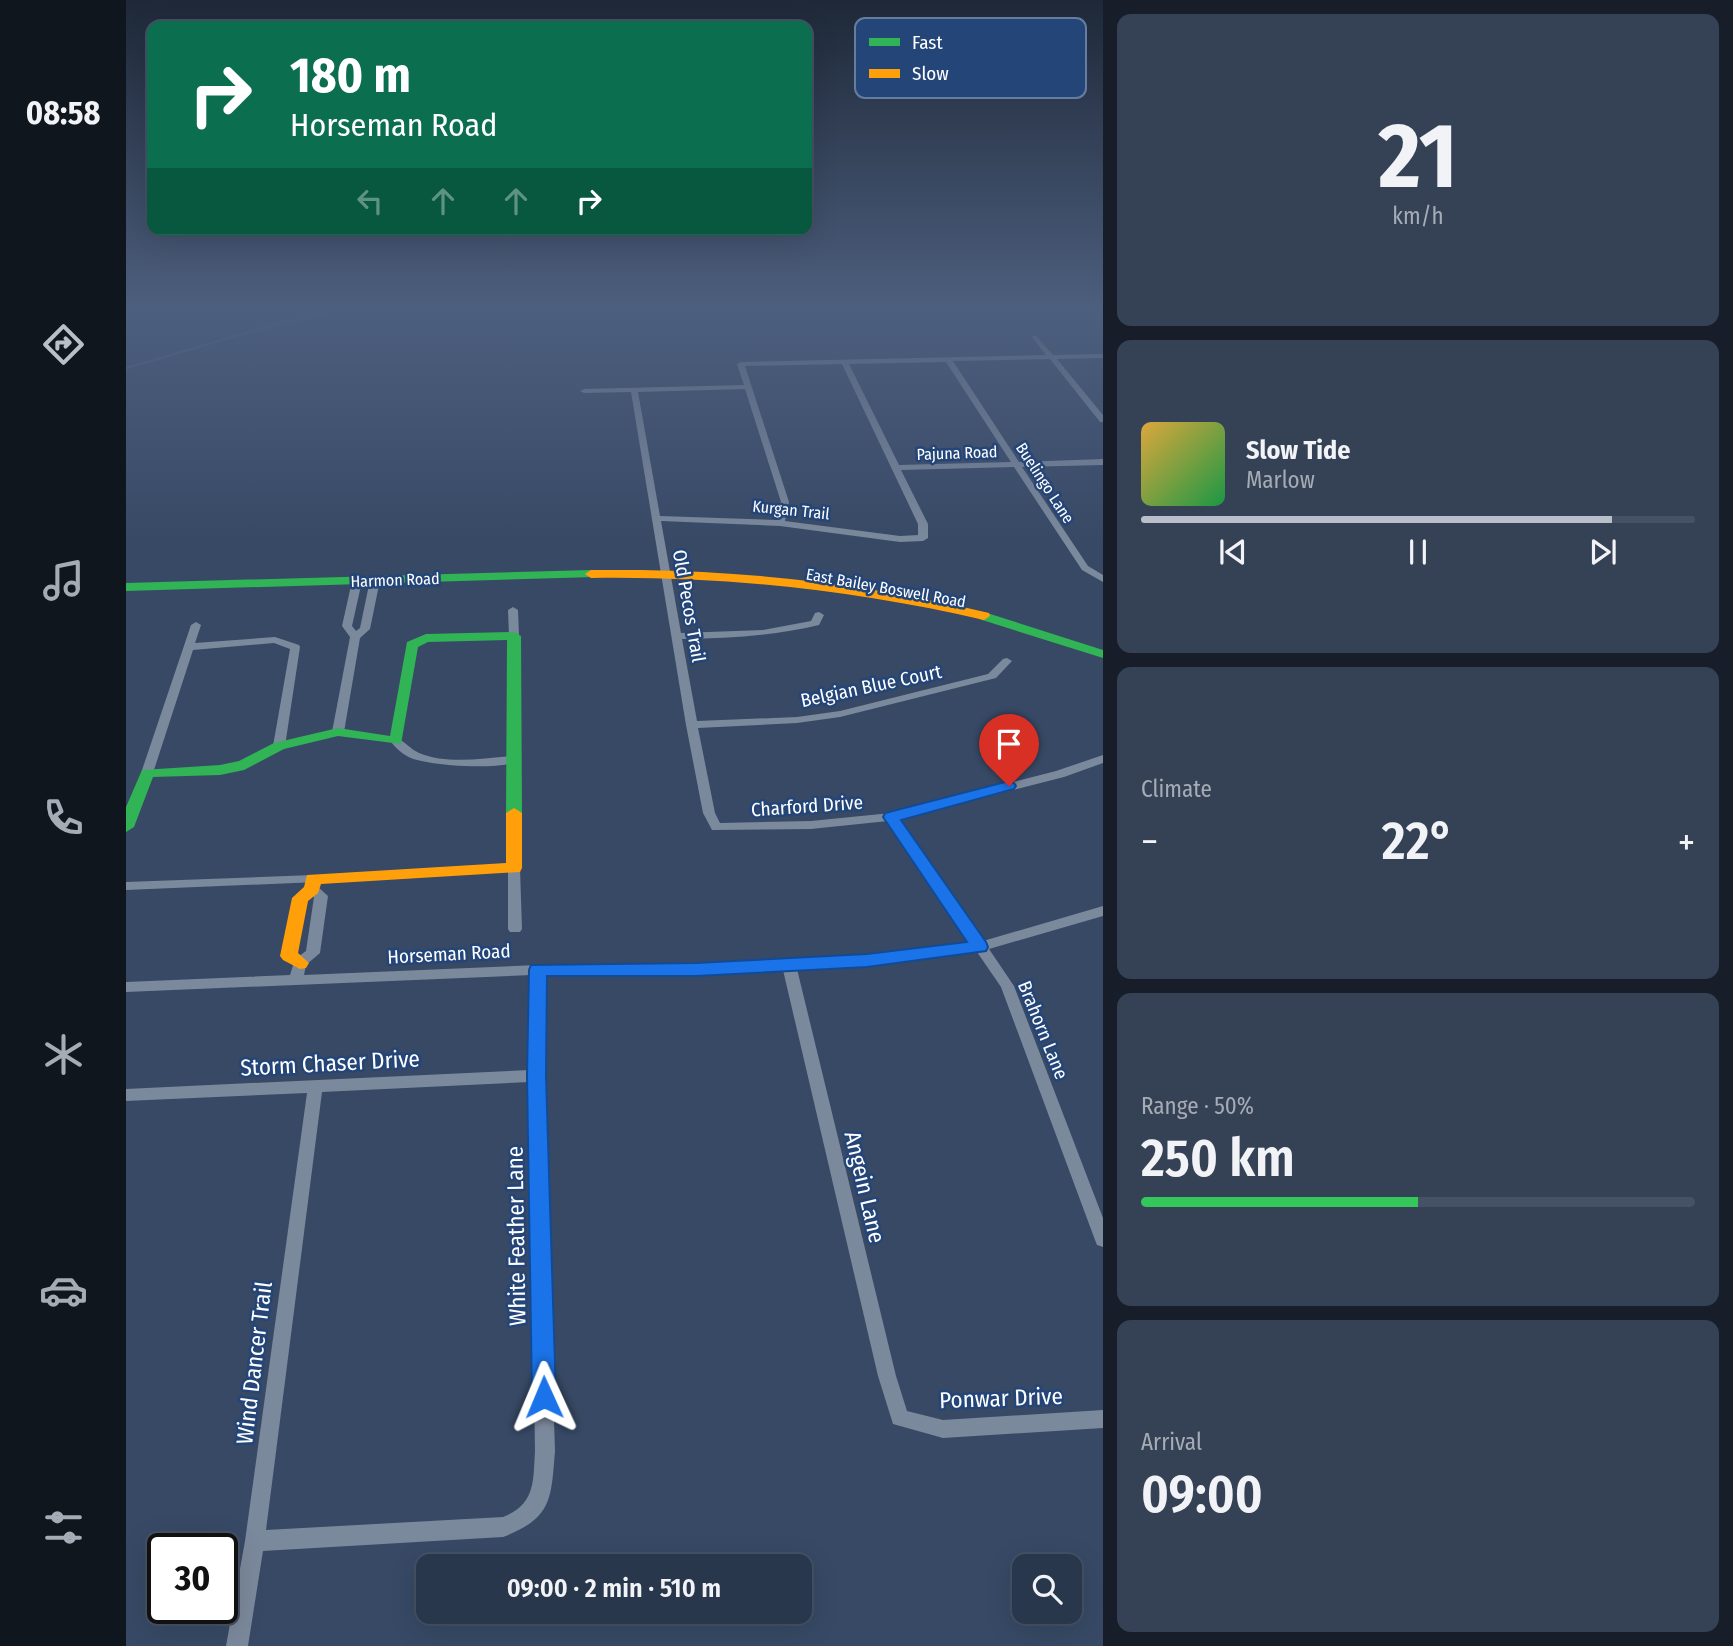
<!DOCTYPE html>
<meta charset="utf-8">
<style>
:root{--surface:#29374c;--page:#354256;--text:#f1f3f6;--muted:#a5acb5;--line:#455164;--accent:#b9bfc9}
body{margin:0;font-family:"Fira Sans Condensed",sans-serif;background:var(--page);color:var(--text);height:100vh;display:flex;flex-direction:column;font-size:26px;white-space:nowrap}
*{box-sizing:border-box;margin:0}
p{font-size:23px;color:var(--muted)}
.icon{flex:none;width:38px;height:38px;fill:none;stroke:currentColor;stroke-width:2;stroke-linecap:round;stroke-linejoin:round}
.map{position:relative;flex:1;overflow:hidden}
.side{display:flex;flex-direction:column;gap:14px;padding:14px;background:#171e2a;width:630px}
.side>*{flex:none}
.hud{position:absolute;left:21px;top:21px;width:665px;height:214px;border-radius:14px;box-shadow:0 7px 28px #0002,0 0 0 2px var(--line);background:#0b6e4f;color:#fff;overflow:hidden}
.controls{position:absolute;left:886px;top:1554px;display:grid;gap:14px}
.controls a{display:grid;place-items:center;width:70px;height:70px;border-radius:14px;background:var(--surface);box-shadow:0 7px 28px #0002,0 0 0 2px var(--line);font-size:35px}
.speed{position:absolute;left:21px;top:1533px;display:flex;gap:14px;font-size:35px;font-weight:700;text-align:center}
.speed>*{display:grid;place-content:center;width:91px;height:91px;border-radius:50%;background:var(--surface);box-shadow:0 7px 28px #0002,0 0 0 2px var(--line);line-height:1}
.speed .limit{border:4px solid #111;border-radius:10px;background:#fff;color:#111}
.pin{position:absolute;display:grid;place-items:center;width:60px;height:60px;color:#fff;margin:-72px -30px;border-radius:50% 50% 50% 0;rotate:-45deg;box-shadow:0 0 7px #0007}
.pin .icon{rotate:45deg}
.me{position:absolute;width:77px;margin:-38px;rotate:359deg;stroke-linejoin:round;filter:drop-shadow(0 0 5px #0008)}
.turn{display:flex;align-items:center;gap:24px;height:147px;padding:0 28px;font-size:32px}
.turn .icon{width:91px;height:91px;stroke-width:2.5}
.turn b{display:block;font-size:49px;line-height:60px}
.lanes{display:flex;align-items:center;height:66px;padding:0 28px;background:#0003;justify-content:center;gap:35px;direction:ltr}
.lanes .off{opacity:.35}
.big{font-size:52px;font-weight:600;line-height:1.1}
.side .card{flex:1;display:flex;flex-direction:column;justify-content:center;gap:10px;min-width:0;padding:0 24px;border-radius:14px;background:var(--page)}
.side .dial{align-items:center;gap:0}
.dial b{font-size:91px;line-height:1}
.song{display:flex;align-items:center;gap:21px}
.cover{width:84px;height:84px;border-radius:10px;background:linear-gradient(135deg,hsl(40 70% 55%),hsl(140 70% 35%))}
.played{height:7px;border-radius:4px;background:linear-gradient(90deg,var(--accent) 85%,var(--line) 85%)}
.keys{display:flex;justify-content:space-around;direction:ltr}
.heat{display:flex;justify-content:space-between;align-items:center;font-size:38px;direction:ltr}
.charge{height:10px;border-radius:5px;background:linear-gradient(90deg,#34c759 50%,var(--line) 0)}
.trip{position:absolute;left:290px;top:1554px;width:396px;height:70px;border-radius:14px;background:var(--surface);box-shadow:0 7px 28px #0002,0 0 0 2px var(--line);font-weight:600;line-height:70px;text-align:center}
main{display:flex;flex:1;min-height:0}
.tabs{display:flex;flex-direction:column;width:126px;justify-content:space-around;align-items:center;background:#10161e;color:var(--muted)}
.tabs .icon{width:49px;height:49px}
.tabs .on{color:var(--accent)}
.tabs b{font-size:32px;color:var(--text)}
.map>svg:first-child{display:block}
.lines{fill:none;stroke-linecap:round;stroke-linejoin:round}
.stream{stroke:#465d82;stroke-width:2.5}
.street{fill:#7b899c;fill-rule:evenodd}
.fast{fill:#30b455;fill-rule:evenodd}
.slow{fill:#ff9f0a;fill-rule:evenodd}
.route{fill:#1a73e8;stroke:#114b97;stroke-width:2}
.labels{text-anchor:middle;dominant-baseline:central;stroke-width:5;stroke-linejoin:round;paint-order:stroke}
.far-street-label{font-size:16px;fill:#fff;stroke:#244578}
.street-label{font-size:19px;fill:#fff;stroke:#244578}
.near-street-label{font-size:23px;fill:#fff;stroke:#244578}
.key{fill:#244578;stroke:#667da0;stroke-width:2}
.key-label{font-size:19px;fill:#fff}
</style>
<main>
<nav class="tabs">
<b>08:58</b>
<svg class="icon on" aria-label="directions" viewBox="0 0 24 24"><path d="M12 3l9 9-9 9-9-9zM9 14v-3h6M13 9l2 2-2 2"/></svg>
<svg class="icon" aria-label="music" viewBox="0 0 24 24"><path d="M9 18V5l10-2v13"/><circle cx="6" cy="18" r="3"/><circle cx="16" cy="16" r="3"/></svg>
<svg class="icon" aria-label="phone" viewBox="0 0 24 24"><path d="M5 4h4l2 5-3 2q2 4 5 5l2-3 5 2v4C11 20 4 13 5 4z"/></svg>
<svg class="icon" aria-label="climate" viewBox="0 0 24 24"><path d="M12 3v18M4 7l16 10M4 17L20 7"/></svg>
<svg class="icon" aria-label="car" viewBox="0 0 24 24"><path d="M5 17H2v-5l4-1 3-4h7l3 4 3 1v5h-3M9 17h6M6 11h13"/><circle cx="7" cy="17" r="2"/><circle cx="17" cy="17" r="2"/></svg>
<svg class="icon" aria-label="filters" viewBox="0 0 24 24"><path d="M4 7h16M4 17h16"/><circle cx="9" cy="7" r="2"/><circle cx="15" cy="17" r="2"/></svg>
</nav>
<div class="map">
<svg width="977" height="1646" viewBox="0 0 977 1646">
<rect width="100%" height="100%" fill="#374965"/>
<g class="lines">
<!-- stream -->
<path class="stream" d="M0,368C69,349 136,326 206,311"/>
<!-- street -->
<path class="street" d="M909,335L927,355L977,354V358L931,359L977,415V422H974L924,359L827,361L893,462L977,459V465L896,467L962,566L977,575V582L956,570L888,467L775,470L802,524V538L797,541L774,542L654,526L535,521L555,633L637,630L685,621L689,613L693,612L698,615L693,625C647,636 603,638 556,639L571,721L671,717L714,711L862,674L877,659L881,658L886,661L870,678L714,717L671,723L572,728L589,813L594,823L685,821L765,813L930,771L977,755V763L938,777L773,819L857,941L977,906V916L863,949L888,986L977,1218V1247L971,1245L969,1240L875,987L851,952L741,966L671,969L770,1376L781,1411L817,1420L977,1410V1428L817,1438L767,1424L752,1376L657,970L570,974L419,975L417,1076L429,1451C425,1500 426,1518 377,1537L137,1551L122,1646H100L119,1541L181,1093L0,1101V1089L403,1070L405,975L0,992V982L164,975L169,959L180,951L188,897L180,889L186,885L191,886L202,896L194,953L180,965L178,975L412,965L570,964L741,956L845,943L762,821L685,829L586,830L577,813L560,725L505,392L458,393L454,391L458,389L618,385L611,364L615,362L920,355L906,337ZM820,362L885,462L773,465L723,364ZM716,364L792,524V535L774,536L659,521L663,502L619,366ZM619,389L655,502L650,520L534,516L512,392ZM403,1082L409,1451C407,1481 410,1504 377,1517L140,1530L196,1092Z
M249,577L254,580L244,629L234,638L218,732L212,735L206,732L224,637L216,626L226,581L231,578L236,581L226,626L230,631L234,628L244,580Z
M387,607L392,610L393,636L388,639L383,636L382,610Z
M70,622L75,625L69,643L149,637L173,645L174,647L159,746L153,749L147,746L164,649L148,643L67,650L27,773L21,777L17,776L15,773L65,625Z
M270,738C279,741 284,749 293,753C322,765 358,758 388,756L394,760C379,771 304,766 285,758C277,755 270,748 264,741Z
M388,864L394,868L396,929L394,932H384L382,929V868Z
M187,875L193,879L192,882L0,890V882Z"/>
<!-- fast -->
<path class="fast" d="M465,570L469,571V577L0,591V583Z
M858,612L977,650V658L853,619V613Z
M388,632L395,636L396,813L394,817H382L380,813L381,640L302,642L292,647L275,744L212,736L158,749L118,770L94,775L27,777L8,827L0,832V807L16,770L94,765L113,761L148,743L212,728L264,736L281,642L300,634Z"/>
<!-- slow -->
<path class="slow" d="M515,570C632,572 748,585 863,613L864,616L858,620C728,590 599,576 465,578L459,574L465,570Z
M388,808L396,813V868L394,872L195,884L192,893L182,901L172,953L183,963L180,968L174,969L157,960L154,956L166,898L178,887L181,875L380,863V813Z"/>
</g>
<!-- sky -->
<linearGradient id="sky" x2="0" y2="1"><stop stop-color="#1e2838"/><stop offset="0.57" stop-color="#4d5f7e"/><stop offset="1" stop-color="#4d5f7e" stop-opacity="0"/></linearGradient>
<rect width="977" height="542" fill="url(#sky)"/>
<!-- route -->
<path class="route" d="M883,781L888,783L890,786L888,789L775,820L860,942L862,947L860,951L741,967L570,976H421L420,1076L430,1397L426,1406L418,1409L409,1406L406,1397L401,1076L403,970L405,965L570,963L741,954L841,942L757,817L759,813Z"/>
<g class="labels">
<!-- far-street labels -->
<g class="far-street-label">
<text transform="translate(831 453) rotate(-2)">Pajuna Road</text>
<text transform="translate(919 483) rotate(57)">Buelingo Lane</text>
<text transform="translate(665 510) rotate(6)">Kurgan Trail</text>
<text transform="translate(269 580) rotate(-2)">Harmon Road</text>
<text transform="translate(760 588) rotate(10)">East Bailey Boswell Road</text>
</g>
<!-- street labels -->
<g class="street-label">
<text transform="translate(563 606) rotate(80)">Old Pecos Trail</text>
<text transform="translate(745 686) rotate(-12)">Belgian Blue Court</text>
<text transform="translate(681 806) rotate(-4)">Charford Drive</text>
<text transform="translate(323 954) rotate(-3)">Horseman Road</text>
<text transform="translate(917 1030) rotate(68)">Brahorn Lane</text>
</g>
<!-- near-street labels -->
<g class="near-street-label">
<text transform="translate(204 1063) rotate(-3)">Storm Chaser Drive</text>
<text transform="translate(739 1187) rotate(77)">Angein Lane</text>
<text transform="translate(390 1236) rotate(-91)">White Feather Lane</text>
<text transform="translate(128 1363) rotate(-83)">Wind Dancer Trail</text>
<text transform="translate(875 1398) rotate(-2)">Ponwar Drive</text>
</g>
</g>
<!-- legend -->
<rect x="729" y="18" width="231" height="80" rx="10" class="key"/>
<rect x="743" y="38" width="31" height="8" fill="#30b455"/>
<rect x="743" y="69" width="31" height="9" fill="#ff9f0a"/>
<g class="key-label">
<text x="786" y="49">Fast</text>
<text x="786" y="80">Slow</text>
</g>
</svg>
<div class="controls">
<a><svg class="icon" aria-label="search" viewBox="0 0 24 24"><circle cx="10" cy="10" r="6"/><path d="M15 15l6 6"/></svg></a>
</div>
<div class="speed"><div class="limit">30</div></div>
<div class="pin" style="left:883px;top:786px;background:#d93025"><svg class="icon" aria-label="arrive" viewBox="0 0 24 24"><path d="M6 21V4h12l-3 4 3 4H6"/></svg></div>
<svg class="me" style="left:418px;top:1397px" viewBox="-20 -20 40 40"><path d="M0-17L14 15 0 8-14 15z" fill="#1a73e8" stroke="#fff" stroke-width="4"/></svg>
<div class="trip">09:00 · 2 min · 510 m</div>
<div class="hud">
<div class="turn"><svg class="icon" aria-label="right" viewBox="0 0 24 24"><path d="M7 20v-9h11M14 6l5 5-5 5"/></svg><div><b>180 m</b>Horseman Road</div></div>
<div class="lanes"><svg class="icon off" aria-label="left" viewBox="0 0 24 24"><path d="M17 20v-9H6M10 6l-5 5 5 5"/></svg><svg class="icon off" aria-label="ahead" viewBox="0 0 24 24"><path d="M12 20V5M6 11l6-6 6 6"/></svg><svg class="icon off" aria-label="ahead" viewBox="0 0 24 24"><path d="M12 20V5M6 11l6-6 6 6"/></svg><svg class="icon" aria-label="right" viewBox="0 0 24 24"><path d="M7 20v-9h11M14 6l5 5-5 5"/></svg></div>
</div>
</div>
<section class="side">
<div class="card dial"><b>21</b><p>km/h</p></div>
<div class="card">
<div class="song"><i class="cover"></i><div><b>Slow Tide</b><p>Marlow</p></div></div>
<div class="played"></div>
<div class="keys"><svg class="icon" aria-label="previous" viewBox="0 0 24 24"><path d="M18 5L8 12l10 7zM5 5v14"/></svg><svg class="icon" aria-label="pause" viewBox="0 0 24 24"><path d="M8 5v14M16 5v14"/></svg><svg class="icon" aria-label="next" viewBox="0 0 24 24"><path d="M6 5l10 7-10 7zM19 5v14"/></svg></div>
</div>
<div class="card"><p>Climate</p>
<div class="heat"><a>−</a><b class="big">22°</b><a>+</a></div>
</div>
<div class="card"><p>Range · 50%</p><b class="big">250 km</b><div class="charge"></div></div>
<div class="card"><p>Arrival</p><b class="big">09:00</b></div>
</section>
</main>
